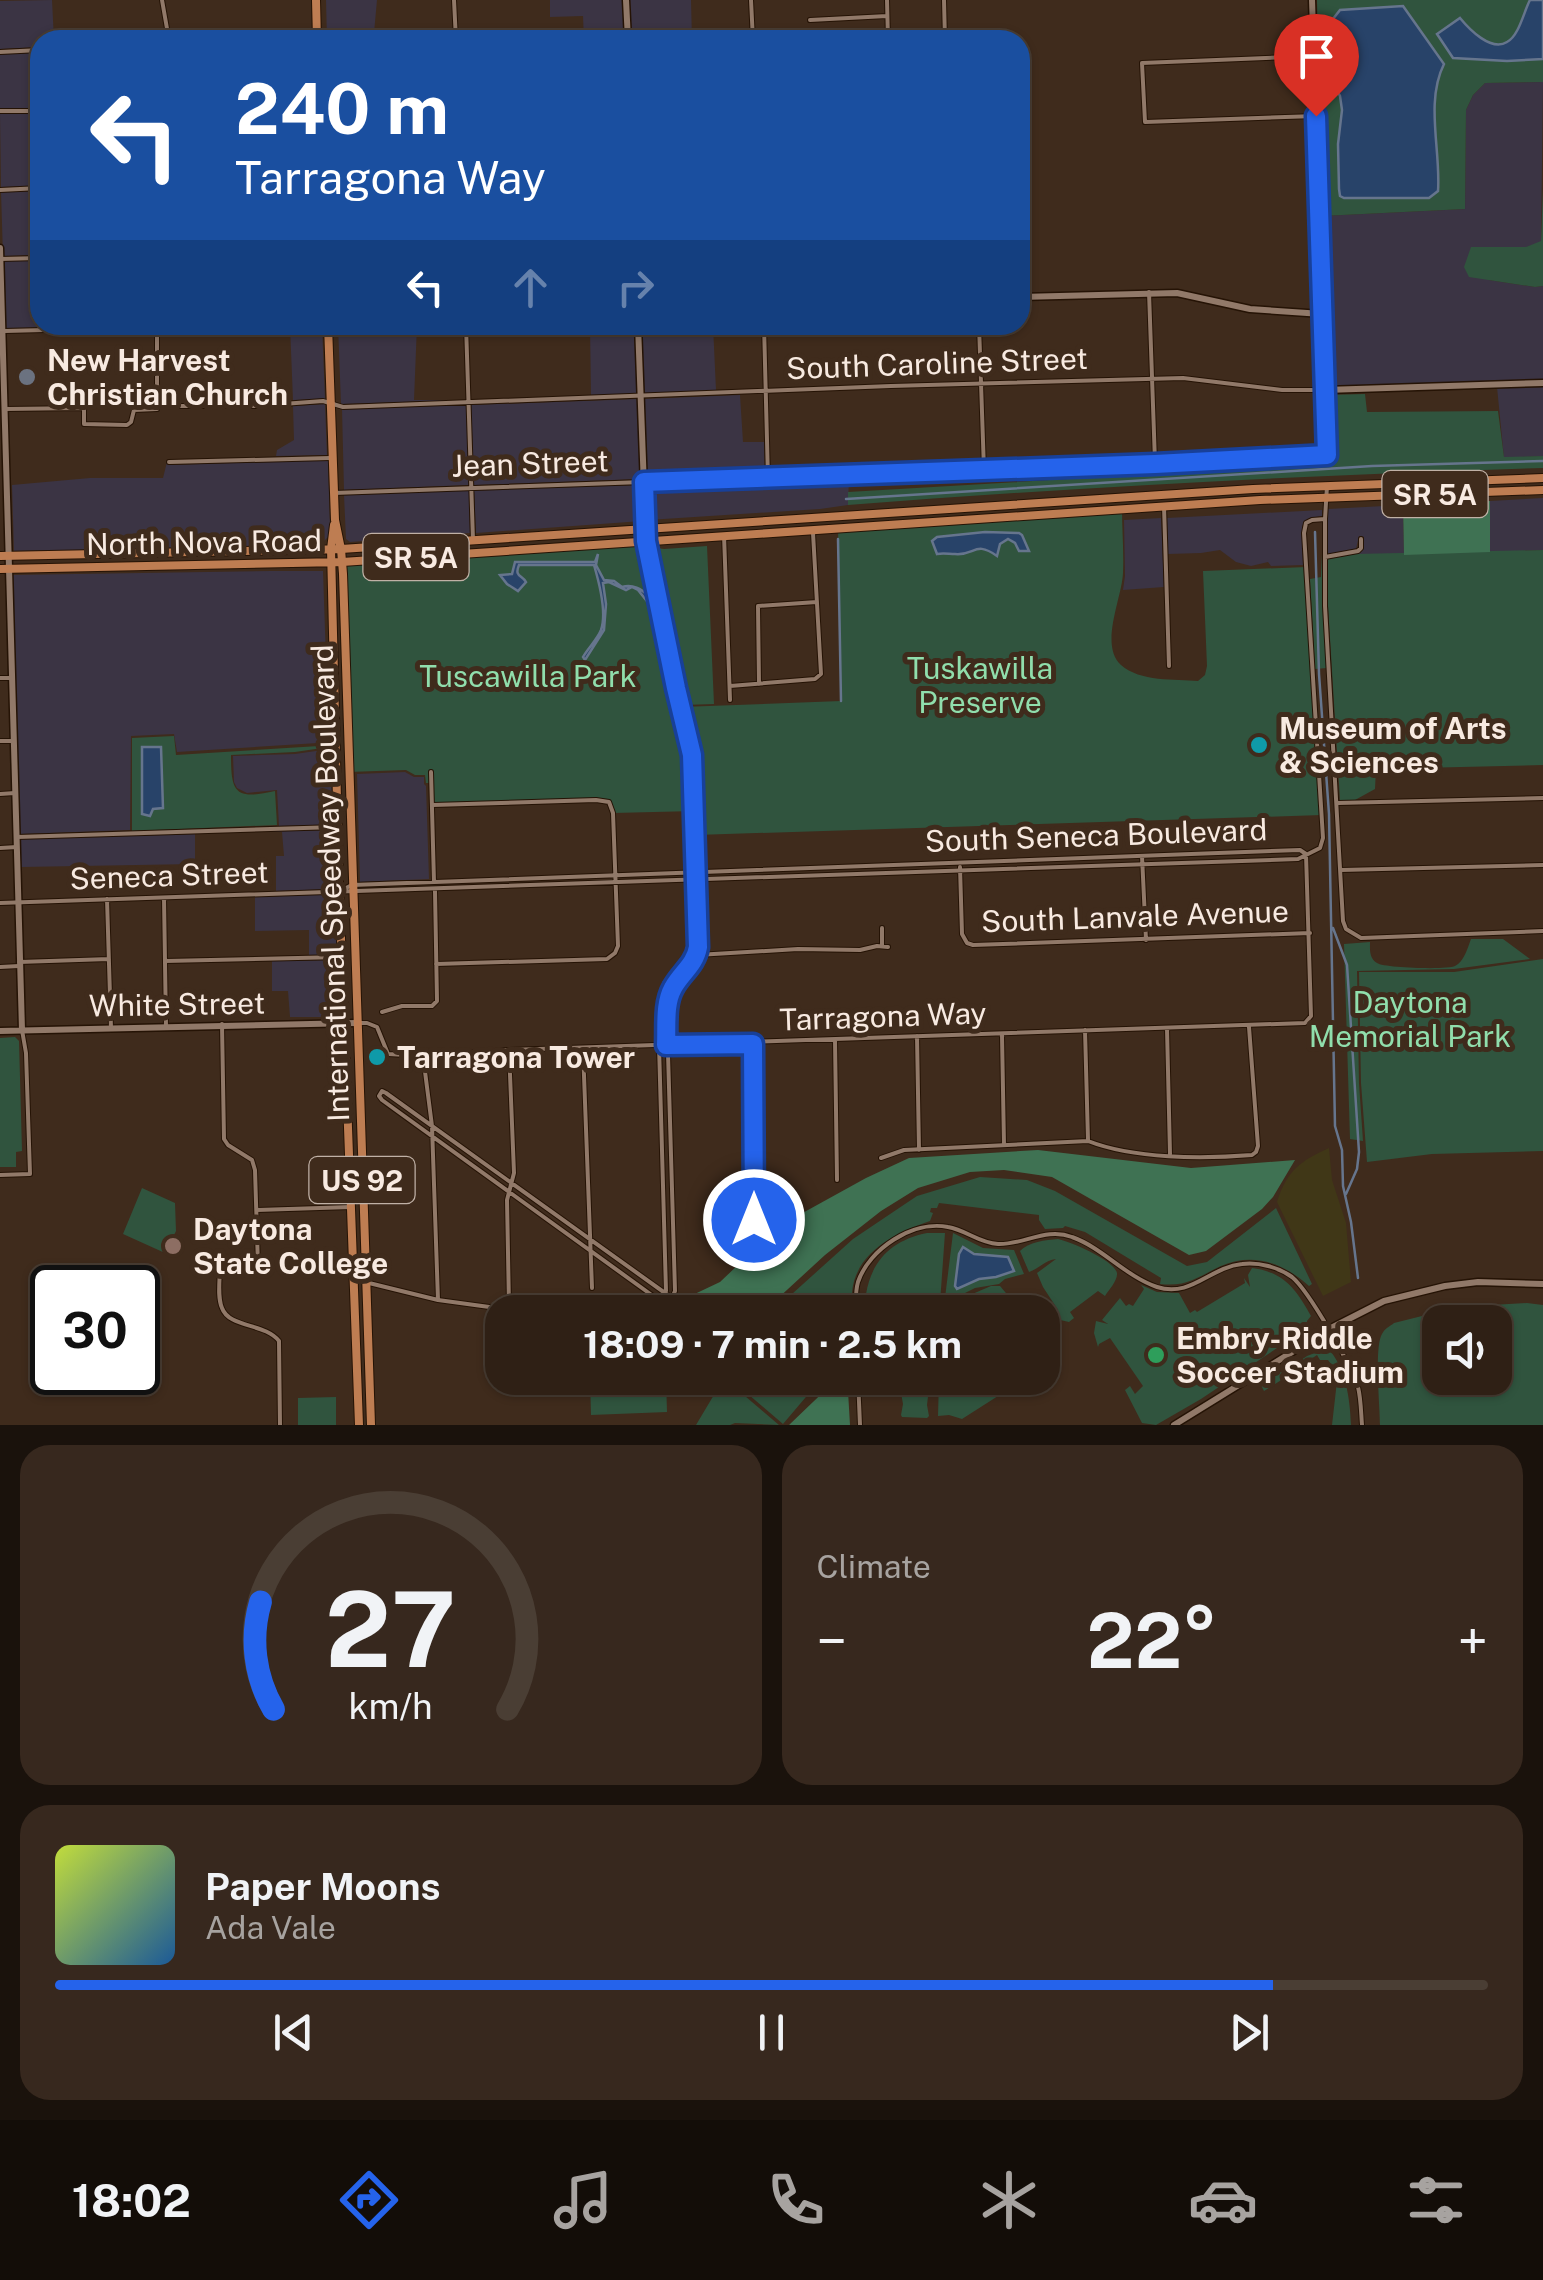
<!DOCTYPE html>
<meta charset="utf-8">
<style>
:root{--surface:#2f2015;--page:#37281e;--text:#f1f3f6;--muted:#a7a3a0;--line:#4a3e34;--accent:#2563eb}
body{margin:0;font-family:"Public Sans",sans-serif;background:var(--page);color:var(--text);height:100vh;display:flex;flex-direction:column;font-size:38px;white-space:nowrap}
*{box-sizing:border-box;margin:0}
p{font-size:32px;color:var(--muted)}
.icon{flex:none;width:55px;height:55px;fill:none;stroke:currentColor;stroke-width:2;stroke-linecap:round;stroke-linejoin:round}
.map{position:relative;height:1425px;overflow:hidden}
.drawer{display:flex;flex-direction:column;gap:20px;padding:20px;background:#1a120c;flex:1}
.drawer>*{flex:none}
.banner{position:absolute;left:30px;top:30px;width:1000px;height:305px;border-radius:30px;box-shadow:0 2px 8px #0004,0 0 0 2px var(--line);background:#1a4fa0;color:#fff;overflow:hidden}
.tools{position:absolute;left:1422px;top:1305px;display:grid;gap:20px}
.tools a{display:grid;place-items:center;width:90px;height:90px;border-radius:20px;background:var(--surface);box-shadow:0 2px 8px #0004,0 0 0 2px var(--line);font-size:50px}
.speed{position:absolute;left:30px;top:1265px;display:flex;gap:20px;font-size:50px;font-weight:700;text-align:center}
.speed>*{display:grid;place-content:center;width:130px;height:130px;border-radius:50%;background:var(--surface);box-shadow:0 2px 8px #0004,0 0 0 2px var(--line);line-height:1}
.speed .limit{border:5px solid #111;border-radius:15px;background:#fff;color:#111}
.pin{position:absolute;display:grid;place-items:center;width:85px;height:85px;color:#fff;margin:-102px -42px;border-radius:50% 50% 50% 0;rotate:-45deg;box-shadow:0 0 10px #0007}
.pin .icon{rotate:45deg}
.me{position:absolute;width:110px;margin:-55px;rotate:0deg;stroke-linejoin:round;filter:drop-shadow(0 0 8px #0008)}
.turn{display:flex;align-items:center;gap:35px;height:210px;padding:0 40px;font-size:45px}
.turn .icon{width:130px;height:130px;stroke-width:2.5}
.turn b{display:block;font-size:70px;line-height:85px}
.lanes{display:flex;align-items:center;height:95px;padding:0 40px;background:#0003;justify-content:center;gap:50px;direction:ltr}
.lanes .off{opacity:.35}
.big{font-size:75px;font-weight:700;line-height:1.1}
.drawer .card{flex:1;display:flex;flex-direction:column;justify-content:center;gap:15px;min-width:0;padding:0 35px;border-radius:30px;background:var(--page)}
.drawer .dial{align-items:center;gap:0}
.dial svg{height:260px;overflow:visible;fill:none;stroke:var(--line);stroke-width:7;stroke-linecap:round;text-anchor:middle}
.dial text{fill:var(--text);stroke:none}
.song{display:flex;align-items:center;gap:30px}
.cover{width:120px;height:120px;border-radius:15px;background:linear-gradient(135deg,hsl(70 70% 55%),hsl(210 70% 35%))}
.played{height:10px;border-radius:5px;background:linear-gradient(90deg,var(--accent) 85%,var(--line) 85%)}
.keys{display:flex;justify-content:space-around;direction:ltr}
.heat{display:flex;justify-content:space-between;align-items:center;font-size:55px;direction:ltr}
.drawer .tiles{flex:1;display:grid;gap:20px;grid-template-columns:1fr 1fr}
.card:last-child{grid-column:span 2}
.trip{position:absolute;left:485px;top:1295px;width:575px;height:100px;border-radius:30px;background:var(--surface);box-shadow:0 2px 8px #0004,0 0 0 2px var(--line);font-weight:700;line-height:100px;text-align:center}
.tab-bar{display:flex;height:160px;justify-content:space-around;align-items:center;background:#130d08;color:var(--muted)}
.tab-bar .icon{width:70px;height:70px}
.tab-bar .active{color:var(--accent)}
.tab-bar b{font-size:45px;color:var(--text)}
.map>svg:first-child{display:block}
.commercial{fill:#3b3444}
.green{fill:#30543e;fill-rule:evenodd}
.forest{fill:#3f7253}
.sand{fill:#403717}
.water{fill:#284369;stroke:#66758d;stroke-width:2.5}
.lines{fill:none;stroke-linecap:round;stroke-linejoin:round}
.stream{stroke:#66758d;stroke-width:2.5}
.street-casing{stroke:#251305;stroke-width:6}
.secondary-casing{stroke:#251305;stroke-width:9}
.primary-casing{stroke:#251305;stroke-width:10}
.street{stroke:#917969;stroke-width:4}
.secondary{stroke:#917969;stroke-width:6}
.primary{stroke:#be7d52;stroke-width:8}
.route-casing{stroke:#184099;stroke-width:25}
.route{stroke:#2563eb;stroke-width:18}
.worship-dot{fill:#6b7280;stroke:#3f2b1c;stroke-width:4}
.culture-dot{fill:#0f9aa8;stroke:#3f2b1c;stroke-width:4}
.education-dot{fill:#8d6e63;stroke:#3f2b1c;stroke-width:4}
.leisure-dot{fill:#2e9e5b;stroke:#3f2b1c;stroke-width:4}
.labels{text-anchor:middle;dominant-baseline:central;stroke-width:10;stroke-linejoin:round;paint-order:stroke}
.shield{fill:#3f2b1c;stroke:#c0b1a6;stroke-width:2.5}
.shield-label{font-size:28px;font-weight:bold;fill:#f8eae1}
.poi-label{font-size:30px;font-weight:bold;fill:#f8eae1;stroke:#3f2b1c;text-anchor:start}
.street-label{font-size:30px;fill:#f8eae1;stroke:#3f2b1c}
.park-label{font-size:30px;fill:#90deac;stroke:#3f2b1c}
</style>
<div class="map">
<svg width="1543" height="1425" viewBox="0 0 1543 1425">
<rect width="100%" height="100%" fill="#3f2b1c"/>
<!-- commercial -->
<path class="commercial" d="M52,0L54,40H40V47L0,49V1Z
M326,0H377L374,33L377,40H327Z
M550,0H623L625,40H584L583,16L550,17Z
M629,0H691L692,40H630Z
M40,52V109H0V54Z
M1543,82L1541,242L1527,247H1471L1489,280L1535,287L1543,286V380L1328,387L1322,216L1465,209L1466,110L1473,95L1485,83Z
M0,114H40V186L1,187Z
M40,191V255L3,256L1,192Z
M40,260V325L79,327L5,328L3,261Z
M322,325L325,399L293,400L290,326Z
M338,325H417L414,400H466L341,404Z
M590,325H635L638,394L471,400L591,395Z
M641,325H713L716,390L720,391L643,394Z
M1543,385V456L1504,458L1497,387Z
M740,395L743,442H764L765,476L646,479L643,399Z
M638,399L641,479L474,485L471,405Z
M325,404L327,455L276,456L277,450L294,440L293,406Z
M466,405L469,485L344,490L342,409Z
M328,460L330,529L328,537L320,545L284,547L14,551L12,485L90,478H163L167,462L168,465Z
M849,478L848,505L820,509L648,520L647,485Z
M641,485L642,521L476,533L474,490Z
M469,490L470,533L350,542L346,539L344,495Z
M1543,498V550L1490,552V501Z
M1403,505L1404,555L1355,554L1360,553L1364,548V537L1359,536L1356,549L1328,554V509Z
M1322,510V516L1310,518L1302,526L1303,565L1271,566L1268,562L1251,566L1236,562L1220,550L1201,553L1168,554L1167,518Z
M1161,518L1164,587L1123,590L1125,576L1124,520Z
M272,571H323L328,719L325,718L320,720L318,743L177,752L174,734L131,736L130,830L20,834L11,575Z
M330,749L333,825L279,826L277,790L247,793L237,788L234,782L233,756L295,754Z
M405,772L414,777H424V784L426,786L429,879L360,882L357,774Z
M333,830L335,889L276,891V856H284L282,832H248Z
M195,834V864L21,867L20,839Z
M335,894L338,955H309V930L255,931V897Z
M338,960L340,1017H290L288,991H272V961Z"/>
<!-- green -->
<path class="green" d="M1317,0H1543V82L1485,83L1473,95L1466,110L1465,209L1322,216Z
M1543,188V286L1535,287L1469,277L1464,267L1471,247H1526L1541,241Z
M1365,394L1367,412L1498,411L1504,457L1543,456V468C1311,475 1080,487 848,505V492L1323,464V457H1330L1328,395Z
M1122,509C1122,530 1124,552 1123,573C1122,598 1099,645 1121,665C1140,682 1175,679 1198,681L1205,675L1207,666L1203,571L1306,567L1322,815L696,835L695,811L613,813L606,800L433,805L431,783H426L425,775H415L406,770L348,772L342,562L646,541L681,707L841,701L838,528Z
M707,546L714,704L683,705L650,547L664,549Z
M1543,550V765L1376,769L1375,789L1355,800H1340L1328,606V559L1355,554Z
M1321,554L1327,668L1315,669L1310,579L1321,577Z
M326,720L329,723V747L295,752L231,755C231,793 235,800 275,791L277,825L132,831V738L174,736L176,755L319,746L322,721Z
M1471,939H1503L1530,959L1454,969L1357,971L1359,1083L1363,1141L1350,1139L1344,944L1370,942C1370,950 1369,958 1377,963C1384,968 1448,970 1455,966C1464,962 1468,947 1471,939Z
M1543,959V1151L1432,1154L1367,1162L1361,1083L1359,972H1454Z
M15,1037L19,1041L22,1151L16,1152V1167H0V1038Z
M980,1177L1027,1180L1055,1191L1187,1266L1207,1262L1276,1208L1312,1284L1309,1286C1284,1263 1253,1252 1221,1266C1197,1277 1188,1287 1160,1284L1161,1278L1085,1232L1065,1226L1063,1228L1045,1229L1039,1220V1215L939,1203L937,1208H931L930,1212L933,1213L930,1221C897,1232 855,1252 852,1293L847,1294V1312H772L853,1239L905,1204L917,1196Z
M142,1188L175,1203L176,1231L165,1253L123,1234Z
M927,1233H945L940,1303L936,1307L866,1294C872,1259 893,1240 927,1233Z
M953,1233L983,1248L1014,1250L1024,1274L1005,1279L999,1284L975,1288L963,1294L949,1312H900L899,1305C916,1308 929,1313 944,1306Z
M1058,1239C1071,1242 1114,1260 1117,1273C1118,1280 1109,1290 1105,1296L1098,1291L1070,1312L1074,1318L1069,1322L1056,1319L1052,1314L1058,1310L1043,1287L1037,1273L1056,1259C1045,1260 1039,1269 1029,1272L1020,1251C1028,1242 1046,1240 1058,1239Z
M1252,1268C1284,1272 1296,1289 1311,1316L1307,1321V1328L1201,1399L1156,1425L1142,1423L1125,1390L1130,1386L1135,1394L1143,1386L1110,1338L1099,1344L1098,1347L1094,1333L1096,1321L1108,1324L1102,1320L1120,1298L1126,1306L1129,1304L1133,1306L1144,1289L1141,1285L1157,1292L1179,1293L1190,1313L1195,1310L1197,1312L1245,1283L1244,1278L1250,1287L1248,1275Z
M991,1286H1000L1022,1312H951L963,1298Z
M1527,1303L1543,1305V1425H1380C1380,1407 1374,1347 1382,1334C1385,1328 1389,1327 1394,1323L1458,1307ZM1495,1322V1378H1440V1322Z
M1328,1348C1346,1369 1350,1398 1351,1425H1332L1337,1381V1372L1328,1360H1320L1317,1355L1311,1359L1313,1364L1310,1361L1308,1362L1310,1366L1308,1363L1301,1367L1299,1365L1300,1368L1264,1391L1261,1385L1290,1366L1292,1368L1294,1366H1292L1307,1356Z
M590,1378H666L667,1412L591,1415Z
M724,1378H748L738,1390L779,1425L735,1423L730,1425H696Z
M751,1378H822L783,1424L742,1389Z
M903,1378H928L930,1380L927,1405L929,1416L927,1418L902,1417L901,1415L903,1404L901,1393L903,1390L901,1380Z
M934,1378H1007L1001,1382L1011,1378H1026L962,1419L949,1415L938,1416L939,1379H934Z
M336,1397V1425H298V1398Z"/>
<!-- forest -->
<path class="forest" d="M1490,501V552L1404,555L1403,505Z
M1038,1150L1191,1168L1295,1160L1273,1197L1262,1209L1206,1251L1189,1255L1052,1177L1004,1170L970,1172L918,1188L881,1211L825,1255L763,1312H682V1300L720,1282L779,1226L866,1178L909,1158Z
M838,1378H843L848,1391L850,1425H789Z"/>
<!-- sand -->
<path class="sand" d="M1329,1148L1332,1180L1346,1223L1351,1282L1323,1296L1277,1202C1287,1171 1300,1161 1329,1148Z"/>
<!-- water -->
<path class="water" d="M1530,0H1543V59L1507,61L1453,58L1437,34L1460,18C1469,29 1491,52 1507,42C1519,36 1524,11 1530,0Z
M1403,6L1444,64C1425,102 1441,151 1438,191L1429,198H1344L1340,196L1339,189L1338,144L1342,110L1340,96L1334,85L1332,65L1333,19L1340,10Z
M985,532L1019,533L1022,535L1029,551H1019L1015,543L1008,539L1000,544L997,556C975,540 975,556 955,554C949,554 943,553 937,554L932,541L937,537Z
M598,554L596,565L604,580L614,581L622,587C633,584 641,589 649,596L646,600L638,590L632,587L626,590L609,582L603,583L606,604L604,630L585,660L583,657C588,648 597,640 601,630C607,613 599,582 594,565H519C514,577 522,575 526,582L518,591L507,584L500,575L512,574L515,562H595Z
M142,747H161L163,808L153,809L150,816L142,814Z
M963,1247L974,1254L1008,1257L1014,1271L996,1277L979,1279L957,1289L955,1286L959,1254Z"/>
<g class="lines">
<!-- stream -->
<path class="stream" d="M846,499L1372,466L1543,461
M1315,532L1319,674L1329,814L1335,1126L1342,1150L1343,1186L1351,1222L1358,1278
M838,539L841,701
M1333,928L1347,965L1359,1152L1357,1169L1346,1194"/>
<!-- street casing -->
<g class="street-casing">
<path id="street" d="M162,0L169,40
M454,0L456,40
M751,0L753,40
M887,0L888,40
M944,0L945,40
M810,20L887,16
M169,39L317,35
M0,52L40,50
M1312,56L1142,63L1145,122L1316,116
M0,111H40
M0,190L40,188
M0,259L40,258
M1149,292L1155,462
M466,325L473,540
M764,325L768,479
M979,325L984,470
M5,331L245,325
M171,406H256L323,401L343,407L891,386L1183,378L1282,390H1325L1327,455L1155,464L334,493
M5,409L84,408V424L127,425L131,422L134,410L157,409V328
M169,462L330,458
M1327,486L1325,519V606L1343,921L1346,929L1361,938L1543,931
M1164,506L1169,666
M724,535L730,700
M646,541L676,688L692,755L699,947C695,963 684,971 675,984C668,995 668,1006 667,1019L675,1291L672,1298
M1325,557L1358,551L1361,548V539
M0,678H12
M759,684L758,606L817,602
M730,686L815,679L821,674L813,533
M0,741H14
M431,772L434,882
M0,794L15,793
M1338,803L1543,798
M433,805L596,800L609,802L613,813L618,946L615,953L607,959L436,964
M17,837L337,827
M0,848L17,847
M1142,856L1146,940
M960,867L962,934L967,943L973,945L1310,933
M1341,870L1543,865
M340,891L352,885L1300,850L1306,854
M164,898L166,1026
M107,899L111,1028
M0,903L1298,859L1320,848L1323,838L1304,533L1306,523L1312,520L1325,519
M882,928V946
M697,955L798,949L860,950L877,946L888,947
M165,961L341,957
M19,962L109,959
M0,967L19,966
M382,1012L402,1006H432L437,1001L435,891
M357,1023H367L377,1027L388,1054L423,1056L509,1050L1305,1023L1311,1016L1306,854
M222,1024L224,1139L228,1145L252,1160L255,1170L258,1266H220C220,1279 217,1297 222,1308C229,1328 265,1323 279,1341L280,1425
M1167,1029L1170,1154
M1085,1030L1088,1140
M1002,1035L1004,1145
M917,1036L919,1150
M835,1040L837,1180
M753,1043L754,1220
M659,1045L666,1291
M583,1049L592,1288
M423,1056L432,1126L438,1300
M382,1091L386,1093L672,1298L660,1300L653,1296L382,1100L379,1096Z
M881,1158L904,1150L1088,1141C1134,1159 1202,1159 1252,1155L1256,1152L1258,1146L1249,1027
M0,1175L30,1174L26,1053L22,1030
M257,1210L351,1207
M369,1283L438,1300L504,1309L509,1305L507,1200L514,1173L509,1050
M856,1312C856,1302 855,1292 858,1282C869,1249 913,1220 948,1227C966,1230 979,1243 998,1244C1024,1245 1046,1227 1072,1237C1103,1248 1125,1276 1157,1287C1191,1298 1210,1267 1242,1264C1259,1262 1278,1267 1292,1277C1309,1291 1351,1365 1358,1387C1361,1399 1361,1413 1362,1425
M858,1378L860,1425"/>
</g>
<!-- secondary casing -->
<g class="secondary-casing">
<path id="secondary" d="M626,0L628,40
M1312,0L1325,390L1543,383
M0,248L22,1030
M1020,297L1177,293L1250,309L1322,314
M638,325L646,541
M0,1031L356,1023
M1174,1425L1331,1328L1384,1301L1445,1286L1478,1282L1543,1284"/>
</g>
<!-- primary casing -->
<g class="primary-casing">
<path id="primary" d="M316,0L317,40
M328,325L335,520L341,549L343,574L371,1425
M334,525L331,549L339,884L359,1425
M0,556L341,549L1253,489L1543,478
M0,569L342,562L1260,500L1543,490"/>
</g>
<!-- street -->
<use href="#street" class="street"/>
<!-- secondary -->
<use href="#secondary" class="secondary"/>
<!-- primary -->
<use href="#primary" class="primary"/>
</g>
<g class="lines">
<!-- route casing -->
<g class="route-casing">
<path id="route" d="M754,1220L753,1044L666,1045C667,1027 664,1004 673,988C681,973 695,965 698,947L692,755L676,688L646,541L644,482L1155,464L1327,455L1316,116"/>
</g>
<!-- route -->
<use href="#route" class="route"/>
</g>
<!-- markers -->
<circle class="worship-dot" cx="27" cy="377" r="10"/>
<g class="culture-dot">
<circle cx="1259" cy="745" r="10"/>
<circle cx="377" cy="1057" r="10"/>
</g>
<circle class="education-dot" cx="173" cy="1246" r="10"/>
<circle class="leisure-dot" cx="1156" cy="1355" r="10"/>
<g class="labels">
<!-- shield labels -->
<g class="shield">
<rect x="1382.5" y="471" width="105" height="46" rx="8"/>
<rect x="363.5" y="534" width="105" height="46" rx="8"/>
<rect x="309.5" y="1157" width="105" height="46" rx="8"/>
</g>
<g class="shield-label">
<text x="1435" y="494">SR 5A</text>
<text x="416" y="557">SR 5A</text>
<text x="362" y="1180">US 92</text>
</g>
<!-- poi labels -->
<g class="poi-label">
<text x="47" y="360">New Harvest<tspan x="47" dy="34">Christian Church</tspan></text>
<text x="1279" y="728">Museum of Arts<tspan x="1279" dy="34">&amp; Sciences</tspan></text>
<text x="397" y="1057">Tarragona Tower</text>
<text x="193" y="1229">Daytona<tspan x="193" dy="34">State College</tspan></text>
<text x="1176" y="1338">Embry-Riddle<tspan x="1176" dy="34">Soccer Stadium</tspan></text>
</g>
<!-- street labels -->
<g class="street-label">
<text transform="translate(937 363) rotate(-2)">South Caroline Street</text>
<text transform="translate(530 463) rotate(-2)">Jean Street</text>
<text transform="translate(204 542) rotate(-1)">North Nova Road</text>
<text transform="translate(1096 835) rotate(-2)">South Seneca Boulevard</text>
<text transform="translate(169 875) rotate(-2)">Seneca Street</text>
<text transform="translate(330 883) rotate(-92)">International Speedway Boulevard</text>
<text transform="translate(1135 916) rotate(-2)">South Lanvale Avenue</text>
<text transform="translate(177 1004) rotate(-1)">White Street</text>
<text transform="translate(883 1016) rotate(-2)">Tarragona Way</text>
</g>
<!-- park labels -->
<g class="park-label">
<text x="980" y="668">Tuskawilla<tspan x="980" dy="34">Preserve</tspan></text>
<text x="528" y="676">Tuscawilla Park</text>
<text x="1410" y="1002">Daytona<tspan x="1410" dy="34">Memorial Park</tspan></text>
</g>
</g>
</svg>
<div class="tools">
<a><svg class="icon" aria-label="sound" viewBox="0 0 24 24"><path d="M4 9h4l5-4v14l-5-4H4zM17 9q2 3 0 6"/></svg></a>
</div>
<div class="speed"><div class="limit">30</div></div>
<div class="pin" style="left:1316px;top:116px;background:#d93025"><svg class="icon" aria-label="arrive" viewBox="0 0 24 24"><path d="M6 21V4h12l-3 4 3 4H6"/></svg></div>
<svg class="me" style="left:754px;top:1220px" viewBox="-20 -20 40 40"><circle r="17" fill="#2563eb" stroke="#fff" stroke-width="3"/><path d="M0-11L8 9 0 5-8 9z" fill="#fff"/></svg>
<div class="trip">18:09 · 7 min · 2.5 km</div>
<div class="banner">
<div class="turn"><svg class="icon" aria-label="left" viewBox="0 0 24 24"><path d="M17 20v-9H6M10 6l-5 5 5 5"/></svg><div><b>240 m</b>Tarragona Way</div></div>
<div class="lanes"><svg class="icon" aria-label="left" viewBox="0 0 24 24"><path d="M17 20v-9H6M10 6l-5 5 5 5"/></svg><svg class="icon off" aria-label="ahead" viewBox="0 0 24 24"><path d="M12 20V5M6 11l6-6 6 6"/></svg><svg class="icon off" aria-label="right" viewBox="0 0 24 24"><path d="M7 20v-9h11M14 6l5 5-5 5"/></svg></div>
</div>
</div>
<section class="drawer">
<div class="tiles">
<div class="card dial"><svg viewBox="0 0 100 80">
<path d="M14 69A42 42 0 1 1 86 69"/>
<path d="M14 69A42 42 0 0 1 10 36" stroke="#2563eb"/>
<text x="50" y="56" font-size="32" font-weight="700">27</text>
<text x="50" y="72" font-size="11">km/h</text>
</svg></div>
<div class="card"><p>Climate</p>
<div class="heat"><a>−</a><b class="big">22°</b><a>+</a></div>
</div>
<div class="card">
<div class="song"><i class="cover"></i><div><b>Paper Moons</b><p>Ada Vale</p></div></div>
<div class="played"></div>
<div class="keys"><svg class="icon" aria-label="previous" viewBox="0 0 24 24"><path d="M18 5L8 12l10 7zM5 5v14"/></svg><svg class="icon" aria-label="pause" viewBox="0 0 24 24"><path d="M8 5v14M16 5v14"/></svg><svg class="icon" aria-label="next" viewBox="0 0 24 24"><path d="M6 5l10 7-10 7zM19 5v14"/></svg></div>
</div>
</div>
</section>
<nav class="tab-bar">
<b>18:02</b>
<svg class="icon active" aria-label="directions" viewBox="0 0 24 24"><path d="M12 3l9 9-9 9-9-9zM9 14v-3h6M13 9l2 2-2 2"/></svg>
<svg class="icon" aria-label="music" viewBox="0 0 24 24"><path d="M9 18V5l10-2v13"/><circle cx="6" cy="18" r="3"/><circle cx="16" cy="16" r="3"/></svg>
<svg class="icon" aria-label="phone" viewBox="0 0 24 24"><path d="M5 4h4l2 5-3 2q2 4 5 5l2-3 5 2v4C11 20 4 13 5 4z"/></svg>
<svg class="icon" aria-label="climate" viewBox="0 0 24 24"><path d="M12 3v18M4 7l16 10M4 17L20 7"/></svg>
<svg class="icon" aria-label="car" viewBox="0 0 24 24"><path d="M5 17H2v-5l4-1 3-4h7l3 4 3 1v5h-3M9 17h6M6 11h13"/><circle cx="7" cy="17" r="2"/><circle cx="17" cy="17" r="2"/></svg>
<svg class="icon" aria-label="filters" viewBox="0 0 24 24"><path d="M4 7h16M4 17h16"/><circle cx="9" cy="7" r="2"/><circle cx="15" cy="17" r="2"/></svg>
</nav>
